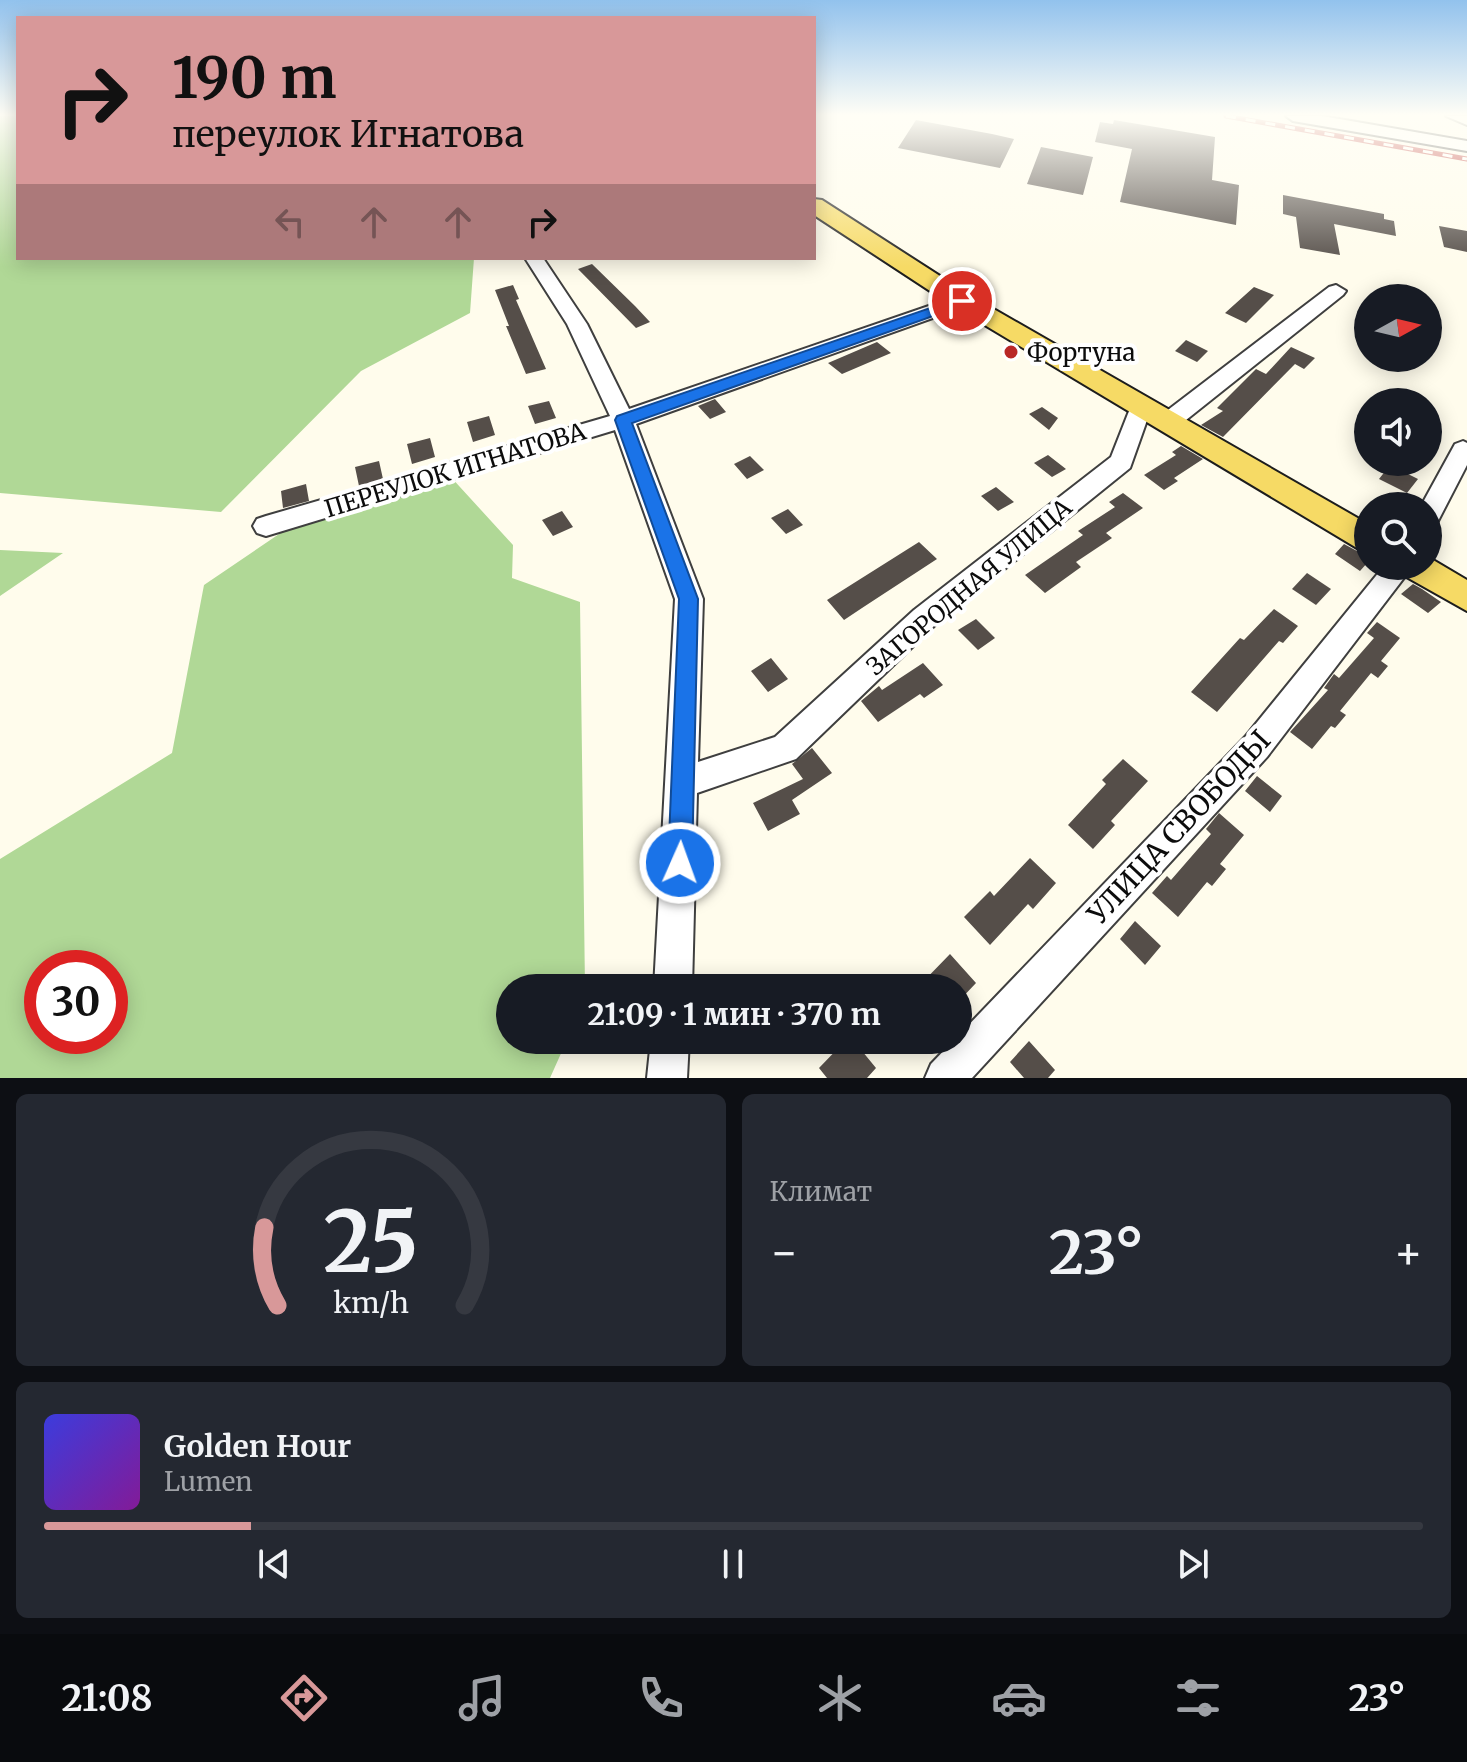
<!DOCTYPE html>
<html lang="ru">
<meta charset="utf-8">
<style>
:root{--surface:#171b24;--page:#242831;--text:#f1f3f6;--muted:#9ea1a6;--line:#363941;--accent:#d89899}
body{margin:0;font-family:Merriweather,serif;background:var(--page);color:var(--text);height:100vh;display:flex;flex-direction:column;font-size:30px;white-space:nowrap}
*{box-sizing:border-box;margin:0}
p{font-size:26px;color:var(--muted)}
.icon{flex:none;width:44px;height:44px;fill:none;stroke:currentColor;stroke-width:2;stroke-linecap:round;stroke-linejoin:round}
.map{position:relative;height:1078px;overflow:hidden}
.details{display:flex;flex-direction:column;gap:16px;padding:16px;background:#0d0f14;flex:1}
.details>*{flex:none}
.guide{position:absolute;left:16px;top:16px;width:800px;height:244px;border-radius:0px;box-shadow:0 4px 20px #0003;background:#d89899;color:#111;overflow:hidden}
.needle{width:52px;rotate:82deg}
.controls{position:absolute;left:1354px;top:284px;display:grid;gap:16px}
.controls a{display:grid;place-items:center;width:88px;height:88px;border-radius:50%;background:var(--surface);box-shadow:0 4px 20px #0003;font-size:40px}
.speed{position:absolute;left:24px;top:950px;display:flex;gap:16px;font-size:40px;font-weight:700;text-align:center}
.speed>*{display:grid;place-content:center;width:104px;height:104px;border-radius:50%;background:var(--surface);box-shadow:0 4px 20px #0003;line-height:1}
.speed .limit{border:12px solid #d22;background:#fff;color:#111}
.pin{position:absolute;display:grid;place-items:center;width:68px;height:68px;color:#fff;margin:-34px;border:4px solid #fff;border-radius:50%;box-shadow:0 2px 8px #0007}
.me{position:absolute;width:88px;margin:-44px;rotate:2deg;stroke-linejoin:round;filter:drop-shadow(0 0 6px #0008)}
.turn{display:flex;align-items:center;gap:28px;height:168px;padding:0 24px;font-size:36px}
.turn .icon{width:104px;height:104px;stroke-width:2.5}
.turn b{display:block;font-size:56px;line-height:68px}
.lanes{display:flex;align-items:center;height:76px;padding:0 24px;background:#0003;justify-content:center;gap:40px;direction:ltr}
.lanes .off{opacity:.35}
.big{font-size:60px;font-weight:700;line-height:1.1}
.details .tile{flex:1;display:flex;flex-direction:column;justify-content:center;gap:12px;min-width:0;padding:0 28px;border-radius:12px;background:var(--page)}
.details .dial{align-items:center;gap:0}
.dial svg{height:208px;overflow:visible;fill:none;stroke:var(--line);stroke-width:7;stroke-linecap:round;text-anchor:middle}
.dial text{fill:var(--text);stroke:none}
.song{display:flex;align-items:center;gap:24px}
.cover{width:96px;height:96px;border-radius:12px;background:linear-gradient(135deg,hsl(240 70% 55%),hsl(290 70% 35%))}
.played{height:8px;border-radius:4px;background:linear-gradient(90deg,var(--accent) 15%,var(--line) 15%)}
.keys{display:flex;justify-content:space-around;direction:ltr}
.heat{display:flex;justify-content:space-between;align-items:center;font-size:44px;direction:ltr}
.details .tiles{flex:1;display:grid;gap:16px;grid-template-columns:1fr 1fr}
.tile:last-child{grid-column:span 2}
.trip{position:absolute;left:496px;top:974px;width:476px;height:80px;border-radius:40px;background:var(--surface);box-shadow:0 4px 20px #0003;font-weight:700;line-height:80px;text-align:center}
.dock{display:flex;height:128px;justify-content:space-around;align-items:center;background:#090b0e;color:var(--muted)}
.dock .icon{width:56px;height:56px}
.dock .selected{color:var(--accent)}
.dock b{font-size:36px;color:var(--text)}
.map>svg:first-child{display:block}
.forest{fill:#b0d896;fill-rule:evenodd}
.building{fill:#554e49}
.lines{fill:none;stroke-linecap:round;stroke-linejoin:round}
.minor-casing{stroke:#3f3f3f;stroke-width:4}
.major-casing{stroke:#1d1d1d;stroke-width:4}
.minor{fill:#fff;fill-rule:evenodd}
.major{fill:#f6da65;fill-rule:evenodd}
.rail-casing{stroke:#b92827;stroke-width:5}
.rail{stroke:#fff;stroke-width:3;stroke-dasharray:10;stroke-linecap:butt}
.route{fill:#1a73e8;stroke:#114b97;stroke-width:2}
.poi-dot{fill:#b92827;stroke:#fff;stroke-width:3}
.labels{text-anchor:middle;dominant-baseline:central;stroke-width:8;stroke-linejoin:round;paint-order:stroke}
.poi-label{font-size:24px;fill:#0c0c0c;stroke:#fff;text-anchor:start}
.street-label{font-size:24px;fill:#0c0c0c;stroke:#fff}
.near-street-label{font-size:28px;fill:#0c0c0c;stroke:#fff}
</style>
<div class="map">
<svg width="1467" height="1078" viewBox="0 0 1467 1078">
<rect width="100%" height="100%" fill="#fffcec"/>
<!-- forest -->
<path class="forest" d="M0,116H18V258H474L470,313L361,371L221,512L0,493Z
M449,475L513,545L512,578L580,602L585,988H510V1040H567L550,1078H0V859L172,753L204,585L319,507ZM42,968H110V1036H42Z
M0,550L63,553L0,596Z"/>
<!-- building -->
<path class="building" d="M916,120L992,134L1014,139L1000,168L898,148Z
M1114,120L1215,137L1212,180L1239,185L1236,225L1120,202L1132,149L1095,142L1100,122L1113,124Z
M1041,147L1093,157L1083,195L1027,184Z
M1283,195L1384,214V219L1394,221L1396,236L1334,224L1340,255L1300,248L1296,217L1283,214Z
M1439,226L1467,231V252L1444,247Z
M592,264L635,306L650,322L636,328L578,269Z
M513,285L519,299L516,300L546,369L526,374L506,326H509L495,290Z
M1254,287L1274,295L1246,323L1225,313Z
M1186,340L1208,351L1197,362L1175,351Z
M877,342L891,353L842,374L828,363Z
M1291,347L1315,358L1304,369L1295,364L1223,437L1201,425L1223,411L1217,408L1256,369L1266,374Z
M715,399L726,412L710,419L698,406Z
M549,401L556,418L535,424L528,406Z
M1042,407L1058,418L1049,430L1029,414Z
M489,416L495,435L473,442L467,422Z
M430,438L435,457L412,464L407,444Z
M1181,446L1203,459L1174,478L1178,481L1164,490L1144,475L1176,455L1172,452Z
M1048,455L1066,469L1052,477L1034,463Z
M750,456L764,470L747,479L734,464Z
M379,461L383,479L359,486L355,467Z
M1390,465L1418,479L1407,493L1379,479Z
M306,484L309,501L283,508L281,491Z
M996,487L1014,502L998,511L981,496Z
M1123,493L1143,508L1106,533L1112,538L1076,562L1081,567L1045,593L1025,575L1083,535L1078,531L1115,507L1109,502Z
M788,509L803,525L786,534L771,518Z
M562,511L573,527L553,536L542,520Z
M919,542L937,559L862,608L844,620L827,600Z
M1344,544L1368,557V562L1360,571L1335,554Z
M1307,573L1331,589L1316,605L1292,589Z
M1413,584L1422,589L1441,602L1428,613L1401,594Z
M1274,609L1298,626L1283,643L1279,641L1217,712L1191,692L1240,638L1244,640Z
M976,619L995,638L978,650L958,630Z
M1377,622L1400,638L1381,661L1388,666L1378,678L1371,673L1340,711L1346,715L1335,728L1331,726L1312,749L1290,732L1328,690L1324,688L1334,674L1339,678L1374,638L1367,633Z
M771,658L788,679L768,692L751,671Z
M923,663L943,685L924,698L920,694L878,722L861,701L879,686L882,690Z
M812,748L832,773L792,800L800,814L768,831L753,803L803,779L792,764Z
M1123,759L1148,781L1111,821L1115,825L1093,849L1068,825L1106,784L1102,780Z
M1257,776L1282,796L1270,812L1245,791Z
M1219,813L1244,835L1220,864L1226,869L1212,886L1207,882L1178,917L1152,893L1167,876L1171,880L1211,834L1206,829Z
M1030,858L1056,883L1033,909L1028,904L990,945L964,917L990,891L994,896Z
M1135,921L1161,946L1145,965L1120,939Z
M950,954L976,983L958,1002V988H917Z
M846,1040H853L876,1068L867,1078H827L819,1068Z
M1029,1041L1055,1070L1048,1078H1024L1010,1062Z"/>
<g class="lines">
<!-- minor casing -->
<g class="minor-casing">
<path id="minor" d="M1286,116H1322L1467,141V151L1293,121Z
M1446,116H1467V125Z
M525,258H543L587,324L629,409L955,297L962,295L972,301L969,305L636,424L703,599L698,762L775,737L914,610L1111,457L1133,401H1149L1152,406L1130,468L934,626L796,759L697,793L692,988H654L675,599L615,430L266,536L257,533L253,526L257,519L266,516L610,416L567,324Z
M1336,285L1346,291L1343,295L1176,428H1160L1156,422L1160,416L1329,287Z
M1463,441L1467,443V465L1437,523L1428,526V506H1421L1455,444Z
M1384,566H1413L1267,757L972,1078H925L931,1064L954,1040H958V1036L1245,737Z
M651,1040H689L687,1078H647Z"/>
</g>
<!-- major casing -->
<g class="major-casing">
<path id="major" d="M814,199L822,200L971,296L1368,524V552L1357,548L953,306L814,215Z
M1428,557L1467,580V611L1403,575L1399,566H1428Z"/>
</g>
<!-- minor -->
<use href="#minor" class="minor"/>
<!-- major -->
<use href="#major" class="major"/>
<!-- rail casing -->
<g class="rail-casing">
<path id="rail" d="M1226,116L1467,159"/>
</g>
<!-- rail -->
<use href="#rail" class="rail"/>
</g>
<!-- sky -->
<linearGradient id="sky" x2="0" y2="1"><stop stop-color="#92c2ed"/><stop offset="0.43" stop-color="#fffef6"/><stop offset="1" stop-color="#fffef6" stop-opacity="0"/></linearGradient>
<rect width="1467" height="267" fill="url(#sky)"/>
<!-- route -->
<path class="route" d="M962,297L969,301L967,304L632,423L698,599L692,863L688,871L680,875L671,871L668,863L679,599L615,420L617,416Z"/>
<!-- markers -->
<circle class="poi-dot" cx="1011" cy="352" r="8"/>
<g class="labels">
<!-- poi labels -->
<g class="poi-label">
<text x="1027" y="352">Фортуна</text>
</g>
<!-- street labels -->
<g class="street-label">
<text transform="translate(455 470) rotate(-17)">ПЕРЕУЛОК ИГНАТОВА</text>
<text transform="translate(969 587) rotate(-40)">ЗАГОРОДНАЯ УЛИЦА</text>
</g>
<!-- near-street labels -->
<g class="near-street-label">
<text transform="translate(1179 827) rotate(-47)">УЛИЦА СВОБОДЫ</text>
</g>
</g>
</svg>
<div class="controls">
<a><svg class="needle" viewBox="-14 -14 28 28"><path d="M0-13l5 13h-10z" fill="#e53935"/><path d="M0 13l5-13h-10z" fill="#9ea1a6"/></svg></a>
<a><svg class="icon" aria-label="sound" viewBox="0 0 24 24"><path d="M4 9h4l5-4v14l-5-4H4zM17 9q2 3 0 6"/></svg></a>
<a><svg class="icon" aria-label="search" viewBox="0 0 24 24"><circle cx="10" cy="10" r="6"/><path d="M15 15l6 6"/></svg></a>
</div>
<div class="speed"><div class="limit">30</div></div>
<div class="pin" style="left:962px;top:301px;background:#d93025"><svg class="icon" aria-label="arrive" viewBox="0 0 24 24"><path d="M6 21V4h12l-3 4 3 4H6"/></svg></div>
<svg class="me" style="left:680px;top:863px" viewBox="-20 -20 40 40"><circle r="17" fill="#1a73e8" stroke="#fff" stroke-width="3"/><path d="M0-11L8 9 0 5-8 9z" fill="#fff"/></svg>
<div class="trip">21:09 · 1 мин · 370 m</div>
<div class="guide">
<div class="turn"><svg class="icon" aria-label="right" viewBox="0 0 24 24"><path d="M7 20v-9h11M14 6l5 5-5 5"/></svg><div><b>190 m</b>переулок Игнатова</div></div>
<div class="lanes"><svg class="icon off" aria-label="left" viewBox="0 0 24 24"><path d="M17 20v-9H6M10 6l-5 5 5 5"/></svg><svg class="icon off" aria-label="ahead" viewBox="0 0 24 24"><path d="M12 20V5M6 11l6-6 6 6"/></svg><svg class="icon off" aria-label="ahead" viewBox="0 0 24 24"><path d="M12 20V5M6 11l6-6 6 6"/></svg><svg class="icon" aria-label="right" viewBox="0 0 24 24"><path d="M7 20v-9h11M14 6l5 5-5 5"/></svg></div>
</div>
</div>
<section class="details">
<div class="tiles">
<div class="tile dial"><svg viewBox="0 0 100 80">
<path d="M14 69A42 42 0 1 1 86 69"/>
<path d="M14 69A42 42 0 0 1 9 39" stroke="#d89899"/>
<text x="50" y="56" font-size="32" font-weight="700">25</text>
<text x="50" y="72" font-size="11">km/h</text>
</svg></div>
<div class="tile"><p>Климат</p>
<div class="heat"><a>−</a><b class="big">23°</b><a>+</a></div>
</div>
<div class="tile">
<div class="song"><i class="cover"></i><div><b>Golden Hour</b><p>Lumen</p></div></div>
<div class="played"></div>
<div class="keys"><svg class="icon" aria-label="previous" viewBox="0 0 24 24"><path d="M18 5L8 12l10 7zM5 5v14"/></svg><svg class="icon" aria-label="pause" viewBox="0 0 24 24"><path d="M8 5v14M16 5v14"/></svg><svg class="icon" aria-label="next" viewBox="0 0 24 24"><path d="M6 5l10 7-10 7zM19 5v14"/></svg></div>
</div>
</div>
</section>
<nav class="dock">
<b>21:08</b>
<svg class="icon selected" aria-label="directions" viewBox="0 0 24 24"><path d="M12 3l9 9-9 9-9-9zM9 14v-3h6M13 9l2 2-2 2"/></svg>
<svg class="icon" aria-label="music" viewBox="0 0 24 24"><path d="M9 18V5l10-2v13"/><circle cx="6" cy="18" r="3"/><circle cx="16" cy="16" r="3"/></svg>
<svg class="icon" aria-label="phone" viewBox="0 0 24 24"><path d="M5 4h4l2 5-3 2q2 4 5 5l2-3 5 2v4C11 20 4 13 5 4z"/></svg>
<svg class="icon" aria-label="climate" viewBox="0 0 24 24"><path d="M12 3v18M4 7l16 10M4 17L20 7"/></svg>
<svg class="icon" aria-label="car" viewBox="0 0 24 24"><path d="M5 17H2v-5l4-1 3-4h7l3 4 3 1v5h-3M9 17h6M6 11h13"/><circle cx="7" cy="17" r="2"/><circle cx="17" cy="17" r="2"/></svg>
<svg class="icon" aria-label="filters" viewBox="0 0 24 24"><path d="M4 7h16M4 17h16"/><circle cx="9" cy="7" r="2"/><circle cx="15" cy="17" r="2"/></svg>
<b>23°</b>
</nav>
